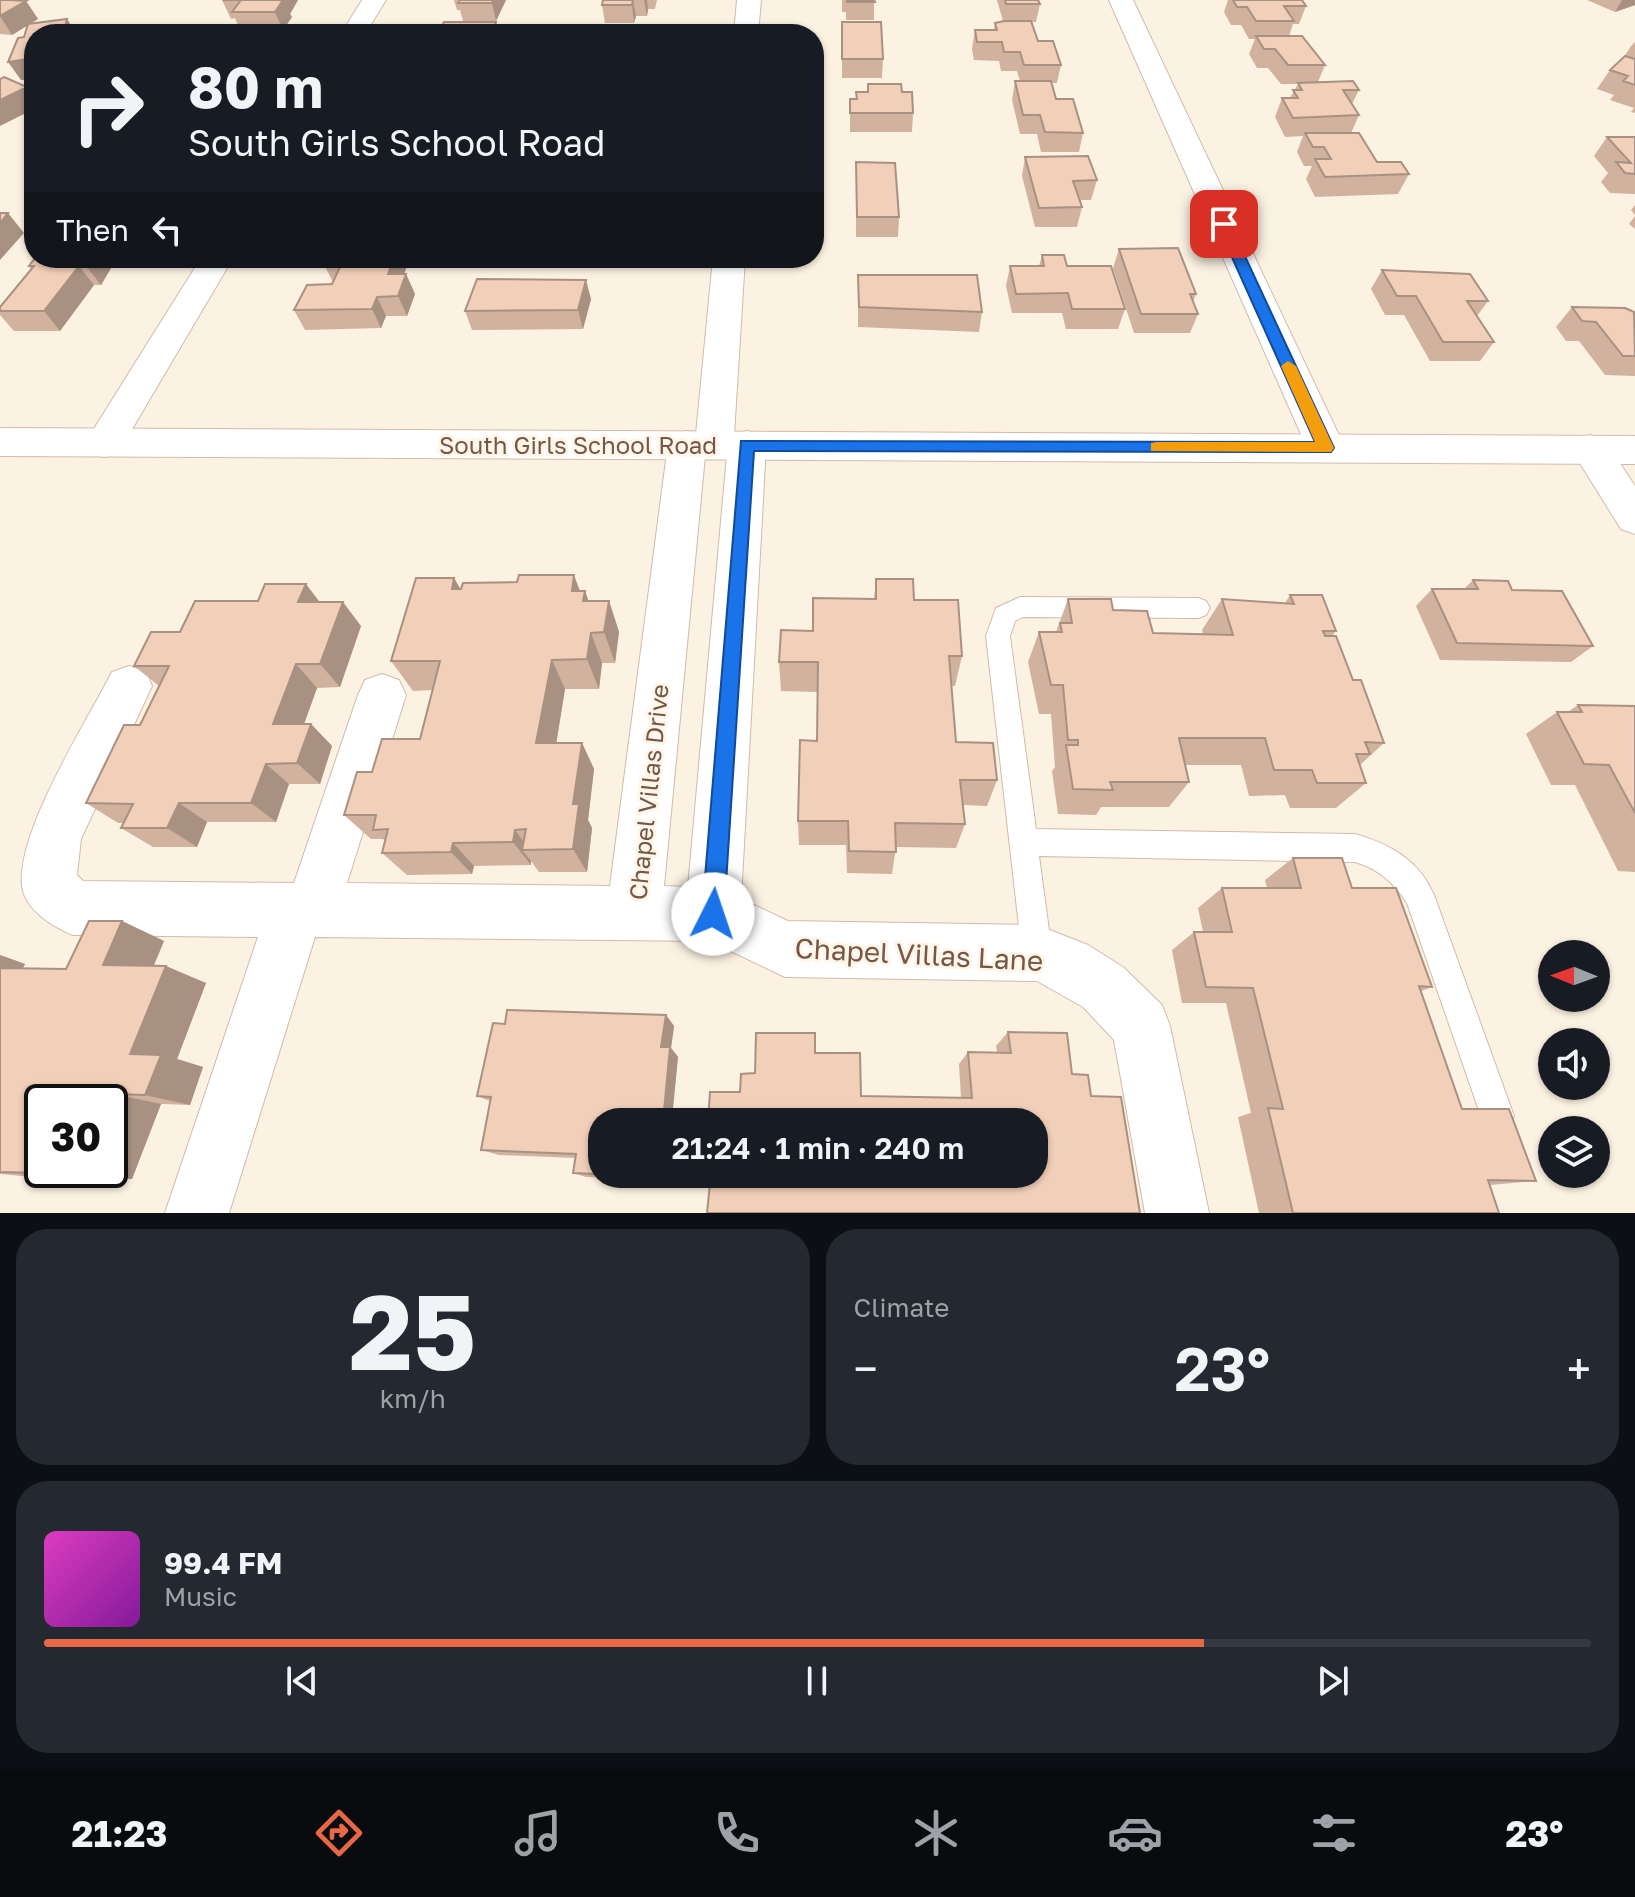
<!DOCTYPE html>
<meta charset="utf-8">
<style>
:root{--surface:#171b24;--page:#242831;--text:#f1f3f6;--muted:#9ea1a6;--line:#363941;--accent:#e86845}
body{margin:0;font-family:"Golos Text",sans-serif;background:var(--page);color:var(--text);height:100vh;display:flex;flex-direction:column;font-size:30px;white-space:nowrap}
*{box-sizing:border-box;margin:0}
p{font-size:26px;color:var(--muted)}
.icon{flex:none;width:44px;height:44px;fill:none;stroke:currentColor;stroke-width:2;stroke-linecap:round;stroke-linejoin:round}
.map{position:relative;height:1213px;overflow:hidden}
.sheet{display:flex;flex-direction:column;gap:16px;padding:16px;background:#0d0f14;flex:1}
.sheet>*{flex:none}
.top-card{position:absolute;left:24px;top:24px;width:800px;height:244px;border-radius:32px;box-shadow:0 2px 6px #0004;background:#171b24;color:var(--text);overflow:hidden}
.needle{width:52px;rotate:271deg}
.controls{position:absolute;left:1538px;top:940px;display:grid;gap:16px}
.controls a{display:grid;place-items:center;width:72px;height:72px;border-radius:50%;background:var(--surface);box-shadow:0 2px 6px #0004;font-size:40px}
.speed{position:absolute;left:24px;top:1084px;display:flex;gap:16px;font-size:40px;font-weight:700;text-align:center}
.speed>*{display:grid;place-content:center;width:104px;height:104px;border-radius:50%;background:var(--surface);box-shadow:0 2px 6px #0004;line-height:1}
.speed .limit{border:4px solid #111;border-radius:12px;background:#fff;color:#111}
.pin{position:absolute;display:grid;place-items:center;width:68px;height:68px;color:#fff;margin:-34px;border-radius:16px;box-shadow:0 4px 12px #0006}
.me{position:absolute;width:88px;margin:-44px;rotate:4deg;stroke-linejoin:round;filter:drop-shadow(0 0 6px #0008)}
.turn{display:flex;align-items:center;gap:28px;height:168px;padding:0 32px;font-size:36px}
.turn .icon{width:104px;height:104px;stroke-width:2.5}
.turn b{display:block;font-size:56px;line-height:68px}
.then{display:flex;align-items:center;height:76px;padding:0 32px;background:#0003;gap:16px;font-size:30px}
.big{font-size:60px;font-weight:600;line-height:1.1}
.sheet .widget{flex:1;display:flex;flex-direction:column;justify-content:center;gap:12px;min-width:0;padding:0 28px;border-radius:32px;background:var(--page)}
.sheet .dial{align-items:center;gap:0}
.dial b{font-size:104px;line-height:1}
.song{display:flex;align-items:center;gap:24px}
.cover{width:96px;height:96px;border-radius:12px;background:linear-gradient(135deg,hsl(310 70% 55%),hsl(290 70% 35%))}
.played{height:8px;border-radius:4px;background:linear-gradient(90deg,var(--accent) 75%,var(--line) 75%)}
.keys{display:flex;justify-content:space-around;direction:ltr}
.heat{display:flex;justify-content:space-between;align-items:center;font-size:44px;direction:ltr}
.sheet .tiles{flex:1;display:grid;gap:16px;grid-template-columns:1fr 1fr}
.widget:last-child{grid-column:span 2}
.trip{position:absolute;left:588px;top:1108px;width:460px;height:80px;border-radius:32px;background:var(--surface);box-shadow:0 2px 6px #0004;font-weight:600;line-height:80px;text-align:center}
.tab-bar{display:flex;height:128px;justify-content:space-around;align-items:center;background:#090b0e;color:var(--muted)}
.tab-bar .icon{width:56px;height:56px}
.tab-bar .selected{color:var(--accent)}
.tab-bar b{font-size:36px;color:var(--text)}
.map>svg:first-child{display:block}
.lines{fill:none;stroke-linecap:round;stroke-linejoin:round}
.lane-casing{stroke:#d0bbab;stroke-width:2}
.street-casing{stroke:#d0bbab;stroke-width:2}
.secondary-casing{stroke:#d3bba8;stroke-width:2}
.lane{fill:#fff;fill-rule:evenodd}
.street{fill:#fff;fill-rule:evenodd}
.secondary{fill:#fff;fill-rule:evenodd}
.wall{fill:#d0b29f}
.shaded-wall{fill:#a99182}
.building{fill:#f2cfb9;stroke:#a99182;stroke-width:2}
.route{fill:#1a73e8;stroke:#114b97;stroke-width:2}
.slow{fill:#f59e0b}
.labels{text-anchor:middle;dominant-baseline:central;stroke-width:6;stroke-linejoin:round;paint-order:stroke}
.street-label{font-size:24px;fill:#745748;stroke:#fff6e8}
.near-street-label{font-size:28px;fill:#745748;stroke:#fff6e8}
</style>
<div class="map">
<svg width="1635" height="1213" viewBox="0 0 1635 1213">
<rect width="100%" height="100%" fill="#fcf2e2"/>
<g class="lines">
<!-- lane casing -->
<g class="lane-casing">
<path id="lane" d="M1020,597L1198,598L1206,601L1210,608L1206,615L1198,618L1023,617L1015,621L1010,636L1036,829L1355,834C1390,844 1419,860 1434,895L1514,1116L1509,1128L1497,1133L1485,1128L1407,903C1394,883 1379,869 1355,862L1039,856L1052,953L1048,964L1037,968L1026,964L1022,953L986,636L996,608Z"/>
</g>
<!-- street casing -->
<g class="street-casing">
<path id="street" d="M362,0H386L365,34H341Z
M737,0H761L758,34H734Z
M1109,0H1133L1345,448L1340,458L1326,462L1312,458L1307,448Z
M201,258H233L118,453L104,457L90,453L85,443Z
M713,258H745L734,435L747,431L761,435L766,445L741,899L788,921L1037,925L1088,945L1123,967L1162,1005L1170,1026L1209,1213H1145L1114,1040L1083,1007L1037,981L785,977L710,941L315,937L229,1213H165L258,937L73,935C53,927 25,910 22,886C16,832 87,721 112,672L129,666L146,672L152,686L81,839L77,875L83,881L294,883L358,695L365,680L382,674L399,680L406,695L347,883L610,886L668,445L673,435L687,431L696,434ZM727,455L688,887L664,886L705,456L714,459Z
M1590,435L1604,439L1635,486V534L1621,529L1571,449L1576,439Z"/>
</g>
<!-- secondary casing -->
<g class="secondary-casing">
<path id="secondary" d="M0,428L1635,436V464L0,456Z"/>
</g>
<!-- lane -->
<use href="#lane" class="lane"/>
<!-- street -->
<use href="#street" class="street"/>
<!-- secondary -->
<use href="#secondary" class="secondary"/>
</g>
<!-- wall -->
<path class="wall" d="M0,0L26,1L38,19L30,24L34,34V79L21,80L24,37L28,25L12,35L0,34Z
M222,0H298L290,14L292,17L283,30H270L272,34H196L238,25L235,18L231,19Z
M454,0H506L496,21H463L460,10H457Z
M603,0H657L655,9H648L647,16H636L634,23H605L602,5Z
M842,0H874V20H846V12H842Z
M997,0H1038L1040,4L1036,22H1032L1038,41L1061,65L1057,83H1051L1056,99L1083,133L1079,152H1041L1037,134H1020L1012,100L1015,81H1020L1017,71H1001L999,61L974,60L972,49L975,30H994L995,23L1003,21Z
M1228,0H1302L1306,6L1299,24H1293L1289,36L1325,65L1318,82L1359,90L1352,104L1359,115L1351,133L1377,162L1409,174L1398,194L1315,197L1306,179L1312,166H1304L1297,152L1303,136L1285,137L1275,117L1282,98H1290L1298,84H1281L1268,68H1257L1249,54L1255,39H1249L1241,25H1231L1224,12Z
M1587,0H1635V5L1615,12Z
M842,22L883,59L882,78H842Z
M1635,42V113L1631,112L1634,108L1610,100L1614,95L1597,89L1610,70L1622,60L1631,46Z
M902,92L913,113L912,132H850V99Z
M1607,137H1635V194L1610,193L1601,182L1608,173L1594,156Z
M1025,157L1097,180L1091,200H1080L1082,207L1077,227H1035L1022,176Z
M856,162L899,217L898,237H856Z
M1635,205V215L1631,210Z
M1635,216V229L1629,224Z
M34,239V254L28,246Z
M1119,249L1196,294L1193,302L1198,314L1190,333H1134L1113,268Z
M1042,255L1067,266L1125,309L1118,329H1066L1062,313H1012L1006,286L1010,266H1039Z
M35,258H117L101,285H94L60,331H14L0,315V307L31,269L29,266Z
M409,261L404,274H406L415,294L407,316H386L381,328L305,330L294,310L332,284L333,282L323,263Z
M1382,270L1488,301L1477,316L1494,342L1480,361H1430L1404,315H1385L1371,289Z
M858,275L982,312L979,332L858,327Z
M591,299L583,329L472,330L465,311Z
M1572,307L1635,313V376L1605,375L1579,341H1566L1556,327Z
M454,578L460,589L585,591L588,601H609L619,632L615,663H602L599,689H565L556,743H582L594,769L588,820L592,828L587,872H539L531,861V865L474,866L472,874L407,875L382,853L385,841L383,839H371L344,815L372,772L420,739L432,690L413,691L391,661Z
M876,579L914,600L962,656L955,686H951L956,742L997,780L987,806L963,805L965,824L956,848L896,847L892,874L847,873L846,845H799L798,821L817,741V692L781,691L779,662L813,631L874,599Z
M1473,580L1512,590L1593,646L1571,662L1440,660L1416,606L1432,589H1464Z
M1290,595L1336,631L1332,636L1384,743L1360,765L1366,783L1336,808H1290L1285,795L1249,796L1241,765H1185L1189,782L1169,807H1101L1096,815L1058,814L1052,771L1055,767L1051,714H1039L1028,662L1039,632H1056L1068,599L1113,610L1153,633L1203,634L1202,630L1222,599L1285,603Z
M320,602L361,626L340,687L317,688L304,724H311L332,746L320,784H289L276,822H207L197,847H153L121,828L124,823H118L86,803L140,725L159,686L134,666L180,632Z
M1578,705L1635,706V872L1618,871L1575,785H1551L1526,734L1557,712H1568Z
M1293,858L1352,888L1432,987L1421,991L1462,1109L1536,1181L1490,1185L1499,1213H1259L1238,1117L1251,1113L1226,1003H1182L1172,950L1194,932H1203L1198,908L1222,888H1267L1265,880Z
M122,921L164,941L153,966L206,983L177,1059L203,1067L190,1105L161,1104L132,1179L33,1177L0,1174V955L25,964L22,968L66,969Z
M666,1015L674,1026L671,1048L678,1057L672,1118L667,1117L666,1122H602L651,1174V1179L586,1177L573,1173L575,1158L499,1155L481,1150L490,1101L477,1096L505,1024Z
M1008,1032L1072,1074L1091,1096L1140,1213L740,1092L755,1073L815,1053L861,1096L961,1098L959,1064L968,1052H997L996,1046Z"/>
<!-- shaded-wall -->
<path class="shaded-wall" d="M281,0H298L290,14L292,17L283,30L275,12Z
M493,0H506L496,21L492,3Z
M633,0L636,16L634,23L632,5Z
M644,0H647L648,9L647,16Z
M1622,0H1635V5L1615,12Z
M26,1L38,19L12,35L0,16Z
M67,19L77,34H63Z
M496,22L499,34H491Z
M268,25L272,34H260Z
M34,58V79L21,80L8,62Z
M27,87L34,97V109L0,126V100Z
M8,213L24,233L0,260V223Z
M91,258H117L101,285L86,266Z
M394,258H408L409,261L396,294L388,274Z
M79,266L94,285L60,331L44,311Z
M406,274L415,294L407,316L398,296Z
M586,280L591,299L583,329L578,310Z
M377,297L386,316L381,328L372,309Z
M574,575L583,599L585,591L596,622L572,591Z
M454,578L472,609L452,589Z
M306,584L325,609L298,602Z
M609,601L619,632L615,663L604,632Z
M343,602L361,626L340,687L320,664Z
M591,633L602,663L599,689L587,659Z
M552,660L565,689L552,770L536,743Z
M296,664L317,688L296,746L273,724Z
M311,724L332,746L320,784L297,763Z
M582,743L594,769L588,820L592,828L587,872L573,849V804Z
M266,764L289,784L276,822L251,803Z
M179,803L207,822L197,847L167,828Z
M515,830L529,849L522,850L531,861V865L513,842Z
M453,843L474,866L472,874L451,852Z
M122,921L164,941L147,982L103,965Z
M0,955L25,964L15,984L0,979Z
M166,966L206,983L177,1059L203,1067L190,1105L145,1095L130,1054Z
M666,1015L674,1026L671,1048L678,1057L672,1118L664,1111L661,1047Z
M114,1094L161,1104L132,1179L82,1174L83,1170H110V1105Z
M658,1110L667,1117L666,1122H657Z
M641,1174H651V1179L641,1176Z"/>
<!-- building -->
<path class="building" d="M0,0H9L26,1L0,16Z
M222,0H283L275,12H232L241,0Z
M460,0H493L492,3H458Z
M603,0H633L632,5H602Z
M847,0H874L875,2H847Z
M1005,0H1038L1040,4H1006Z
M1233,0H1302L1306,6H1284L1294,21H1256L1247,7H1237Z
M67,19L63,34H34V58L8,62L18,38L24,37L28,24Z
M1004,21H1031L1038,41H1053L1061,65H1024L1020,52H1004L1002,42H977L975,30H997L995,23Z
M444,22H496L491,34H437Z
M842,22H881L883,59H842Z
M268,25L260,34H196L203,26Z
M601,25H647L645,34H598Z
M1256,36H1302L1325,65H1288L1275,49H1264Z
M1625,56L1635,59V85L1623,81L1628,76L1610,70Z
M4,77L27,87L0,100V79Z
M1015,81H1051L1056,99H1073L1083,133L1045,132L1040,115H1023Z
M1353,81L1359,90H1343L1359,115L1293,118L1282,98H1298L1293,90H1302L1298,83Z
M868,84H901L902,92H912L913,113H850V99H857L856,92H868Z
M1305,133H1359L1377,162H1401L1409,174L1325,177L1315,159H1331L1324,147H1313Z
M1607,137H1635V174L1625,173L1616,162L1631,163Z
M1088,156L1097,180L1073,181L1082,207L1039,208L1025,157Z
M856,162L895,163L899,217H857Z
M0,213H8L0,223Z
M34,239V246H28Z
M1178,248L1196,294H1190L1198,314H1141L1119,249Z
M1042,255H1064L1067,266H1111L1125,309H1072L1068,293L1016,294L1010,266H1044Z
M35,258H91L86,266H79L44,311H0V307L34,266H29Z
M326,258H394L388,274H406L398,296L377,297L372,309L294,310L307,285L332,284L342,263H323Z
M1382,270L1470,274L1488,301H1467L1494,342H1443L1416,296H1397Z
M858,275H977L982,312L859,307Z
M477,279L586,280L578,310L465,311Z
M1572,307L1625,308L1634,312L1635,356H1623L1596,322L1582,321Z
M519,575H574L572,591H585L583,601H609L604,632L591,633L587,659L552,660L536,743H582L573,804H579L573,849L522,850L526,829L515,830L513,842L453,843L451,852L382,853L388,829L373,830L376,815H344L357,772H372L382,739H420L440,661H391L416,578H454L452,589H461L463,583L517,582Z
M876,579H913L914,600H958L962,656H949L956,742L993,743L997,780H960L965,824L895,823L896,852L849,851L848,821H798L800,740L817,741L818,662H779L781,630L813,631V598L876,599Z
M1473,580L1508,581L1512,590L1562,591L1593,646L1457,643L1432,589H1478Z
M265,584H306L298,602H343L320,664H296L273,724H311L297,763L266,764L251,803H179L167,828H121L133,804L86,803L124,725H140L169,666H134L151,632H180L195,601H258Z
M1290,595H1322L1336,631H1323L1325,636H1336L1353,680H1361L1384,743L1365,742L1370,754H1356L1366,783H1317L1312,770H1274L1265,738H1179L1189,782H1110L1113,790L1073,789L1066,745H1078V740H1068L1063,685H1051L1039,632H1062L1060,623H1072L1068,599H1111L1113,610L1147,611L1153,633L1233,635L1222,599L1294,604Z
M1578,705L1635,706V813L1609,765L1584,764L1557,712H1582Z
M1293,858H1342L1352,888H1396L1432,987L1419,986L1462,1109H1509L1536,1181L1488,1180L1499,1213H1293L1268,1108L1283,1109L1253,988L1206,987L1194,932H1232L1222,888H1301Z
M89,921H122L103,965L166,966L130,1054L161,1055L145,1095L114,1094L110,1105V1102H42V1170H83L82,1174L0,1172V968L66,969Z
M507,1010L666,1015L661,1047H670L664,1111L658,1110L657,1122H602V1174H641V1176L573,1173L576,1154L481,1150L491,1097L477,1096L493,1023L505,1024Z
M1008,1032L1067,1033L1072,1074L1088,1075L1091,1096L1121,1097L1140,1213H707L711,1174H1034V1122H708L710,1092H740L741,1074L755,1073L756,1033H815V1053H860L861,1096L972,1098L968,1052L1011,1053Z"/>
<!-- route -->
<path class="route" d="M1224,220L1230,224L1334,448L1331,452L754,451L724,914L721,922L713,925L705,922L702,914L741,441L1315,442L1217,224Z"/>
<!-- slow -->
<path class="slow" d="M1288,361L1296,366L1334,448L1331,452L1151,451V443L1157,442H1315L1281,366Z"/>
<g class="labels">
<!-- street labels -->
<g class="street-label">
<text x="578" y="444">South Girls School Road</text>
<text transform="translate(648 792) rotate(-84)">Chapel Villas Drive</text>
</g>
<!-- near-street labels -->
<g class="near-street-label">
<text transform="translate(919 954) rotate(3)">Chapel Villas Lane</text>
</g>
</g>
</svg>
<div class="controls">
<a><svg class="needle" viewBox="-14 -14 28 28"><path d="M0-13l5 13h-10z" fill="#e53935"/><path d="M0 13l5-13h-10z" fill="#9ea1a6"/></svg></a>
<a><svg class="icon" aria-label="sound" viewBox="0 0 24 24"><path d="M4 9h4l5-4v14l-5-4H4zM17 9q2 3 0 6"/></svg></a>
<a><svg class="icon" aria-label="layers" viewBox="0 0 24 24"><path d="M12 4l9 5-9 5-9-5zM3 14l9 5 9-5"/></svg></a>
</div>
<div class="speed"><div class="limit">30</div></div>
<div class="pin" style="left:1224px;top:224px;background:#d93025"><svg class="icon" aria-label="arrive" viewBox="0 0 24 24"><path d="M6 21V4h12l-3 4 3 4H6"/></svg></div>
<svg class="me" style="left:713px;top:914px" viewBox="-20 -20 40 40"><circle r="19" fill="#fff"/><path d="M0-13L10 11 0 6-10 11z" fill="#1a73e8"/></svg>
<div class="trip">21:24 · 1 min · 240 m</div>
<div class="top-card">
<div class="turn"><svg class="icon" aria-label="right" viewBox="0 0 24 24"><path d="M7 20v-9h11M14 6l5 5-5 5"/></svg><div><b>80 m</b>South Girls School Road</div></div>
<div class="then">Then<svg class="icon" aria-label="left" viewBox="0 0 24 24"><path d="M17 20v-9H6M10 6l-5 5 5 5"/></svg></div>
</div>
</div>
<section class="sheet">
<div class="tiles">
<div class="widget dial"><b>25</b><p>km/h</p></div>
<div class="widget"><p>Climate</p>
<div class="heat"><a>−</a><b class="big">23°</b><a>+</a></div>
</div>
<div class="widget">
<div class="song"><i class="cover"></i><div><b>99.4 FM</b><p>Music</p></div></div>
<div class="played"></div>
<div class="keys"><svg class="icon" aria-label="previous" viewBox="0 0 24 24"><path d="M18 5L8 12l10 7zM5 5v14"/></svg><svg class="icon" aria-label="pause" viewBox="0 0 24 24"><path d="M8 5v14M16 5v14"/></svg><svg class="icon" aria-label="next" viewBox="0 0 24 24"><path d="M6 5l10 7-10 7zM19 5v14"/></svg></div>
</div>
</div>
</section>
<nav class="tab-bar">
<b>21:23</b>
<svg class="icon selected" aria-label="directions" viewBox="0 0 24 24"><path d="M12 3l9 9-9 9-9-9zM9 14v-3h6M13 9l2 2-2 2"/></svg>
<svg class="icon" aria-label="music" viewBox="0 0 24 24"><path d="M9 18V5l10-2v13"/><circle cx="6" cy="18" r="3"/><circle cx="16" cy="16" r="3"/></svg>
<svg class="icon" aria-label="phone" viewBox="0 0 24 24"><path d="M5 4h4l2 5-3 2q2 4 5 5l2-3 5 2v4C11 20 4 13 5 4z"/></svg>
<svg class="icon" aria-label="climate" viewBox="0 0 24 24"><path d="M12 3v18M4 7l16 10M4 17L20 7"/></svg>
<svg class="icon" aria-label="car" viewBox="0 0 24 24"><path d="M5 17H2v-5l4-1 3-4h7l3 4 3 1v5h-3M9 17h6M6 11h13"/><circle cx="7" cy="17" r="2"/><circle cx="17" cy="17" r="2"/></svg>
<svg class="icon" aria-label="filters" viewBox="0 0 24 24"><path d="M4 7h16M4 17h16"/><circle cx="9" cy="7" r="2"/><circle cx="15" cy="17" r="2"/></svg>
<b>23°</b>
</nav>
